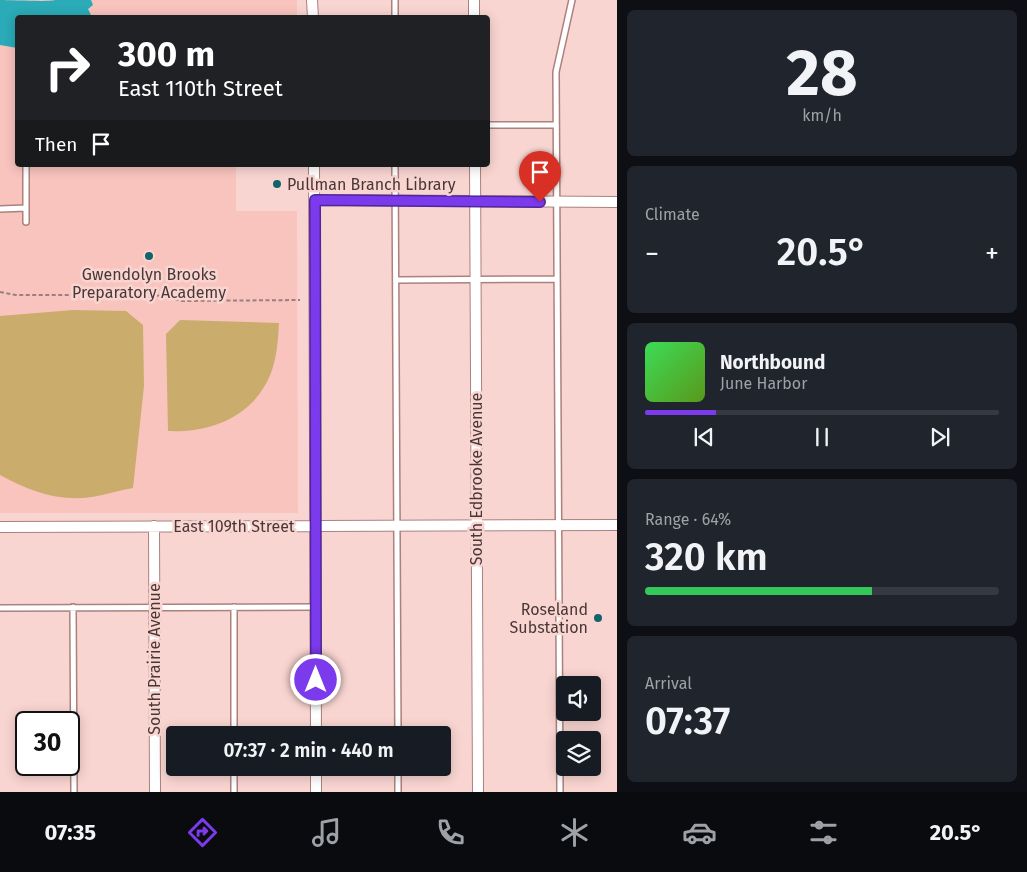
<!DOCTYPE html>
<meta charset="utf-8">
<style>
:root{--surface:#171b24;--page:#20242c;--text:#f1f3f6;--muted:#9ea1a6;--line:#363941;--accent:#7c3aed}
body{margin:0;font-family:"Fira Sans",sans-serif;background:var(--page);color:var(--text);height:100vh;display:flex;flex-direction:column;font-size:19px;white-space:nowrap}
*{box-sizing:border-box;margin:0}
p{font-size:16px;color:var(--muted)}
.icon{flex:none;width:28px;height:28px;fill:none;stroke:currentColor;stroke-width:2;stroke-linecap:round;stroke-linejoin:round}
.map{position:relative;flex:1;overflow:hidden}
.side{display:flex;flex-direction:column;gap:10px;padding:10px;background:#0d0f14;width:410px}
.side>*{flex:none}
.guide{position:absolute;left:15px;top:15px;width:475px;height:152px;border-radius:5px;box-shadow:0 2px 12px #0003;background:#202124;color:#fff;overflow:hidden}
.controls{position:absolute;left:556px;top:676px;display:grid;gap:10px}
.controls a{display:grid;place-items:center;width:45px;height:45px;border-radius:5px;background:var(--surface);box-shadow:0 2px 12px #0003;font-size:25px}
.speed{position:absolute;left:15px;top:711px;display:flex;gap:10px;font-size:25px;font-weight:700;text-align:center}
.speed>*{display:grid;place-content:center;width:65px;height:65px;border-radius:50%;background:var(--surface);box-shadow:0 2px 12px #0003;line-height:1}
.speed .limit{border:2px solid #111;border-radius:8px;background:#fff;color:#111}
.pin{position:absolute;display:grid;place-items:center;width:42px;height:42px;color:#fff;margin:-51px -21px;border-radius:50% 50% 50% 0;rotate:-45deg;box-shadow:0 0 5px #0007}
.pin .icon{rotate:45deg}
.me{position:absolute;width:55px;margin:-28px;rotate:0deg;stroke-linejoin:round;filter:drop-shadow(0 0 4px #0008)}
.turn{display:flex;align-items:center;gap:18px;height:105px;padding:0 20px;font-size:22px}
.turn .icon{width:65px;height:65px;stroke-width:2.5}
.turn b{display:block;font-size:35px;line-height:42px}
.then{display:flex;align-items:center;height:48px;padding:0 20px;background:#0003;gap:10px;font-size:19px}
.big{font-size:38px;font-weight:600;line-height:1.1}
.side .widget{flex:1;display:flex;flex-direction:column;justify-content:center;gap:8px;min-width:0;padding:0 18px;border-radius:8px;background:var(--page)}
.side .dial{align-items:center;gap:0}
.dial b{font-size:65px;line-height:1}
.song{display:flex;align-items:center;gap:15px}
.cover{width:60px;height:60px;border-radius:8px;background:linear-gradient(135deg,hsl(130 70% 55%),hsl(90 70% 35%))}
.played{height:5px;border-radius:2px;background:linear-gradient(90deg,var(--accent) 20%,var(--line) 20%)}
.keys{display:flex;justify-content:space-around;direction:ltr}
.heat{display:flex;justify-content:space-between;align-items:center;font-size:28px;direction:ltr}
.charge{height:8px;border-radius:4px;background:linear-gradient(90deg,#34c759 64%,var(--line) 0)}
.trip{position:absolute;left:166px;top:726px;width:285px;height:50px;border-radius:5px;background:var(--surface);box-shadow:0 2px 12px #0003;font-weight:600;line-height:50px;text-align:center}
.tab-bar{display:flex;height:80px;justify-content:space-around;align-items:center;background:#090b0e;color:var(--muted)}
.tab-bar .icon{width:35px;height:35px}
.tab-bar .on{color:var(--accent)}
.tab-bar b{font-size:22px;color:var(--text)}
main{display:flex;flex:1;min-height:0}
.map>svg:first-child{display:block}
.built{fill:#f9c4be}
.green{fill:#caac6c}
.water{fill:#2aabb7}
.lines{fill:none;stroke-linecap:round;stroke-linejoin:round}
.service-casing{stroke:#aa817d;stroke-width:8}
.minor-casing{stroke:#aa817d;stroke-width:12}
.path{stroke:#997f7d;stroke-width:2;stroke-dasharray:4 2.5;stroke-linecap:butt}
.service{stroke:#fff;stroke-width:5}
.minor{stroke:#fff;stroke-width:10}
.route-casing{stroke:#51269a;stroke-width:12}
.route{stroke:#7c3aed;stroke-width:9}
.poi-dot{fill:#14636a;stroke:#f9d5d1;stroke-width:2}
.labels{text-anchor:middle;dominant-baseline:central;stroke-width:5;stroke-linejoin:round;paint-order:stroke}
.poi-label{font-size:16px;fill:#493736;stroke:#f9d5d1;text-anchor:start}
.street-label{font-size:16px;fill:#493736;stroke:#f9d5d1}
</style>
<main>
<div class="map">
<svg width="617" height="792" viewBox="0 0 617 792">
<rect width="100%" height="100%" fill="#f9d5d1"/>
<!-- built -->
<path class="built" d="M0,0H297V17L18,18V165H236V211H297L298,513H0Z"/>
<!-- green -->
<path class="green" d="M73,310L126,311L143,325L144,386L133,488C119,490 106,495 92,497C59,502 29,491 0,475V316Z
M180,320L279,323C278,340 277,357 271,373C254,416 212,433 168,431L166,334Z"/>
<!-- water -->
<path class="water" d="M0,0C10,0 50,2 55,0H91L93,5L88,9L92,17L18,18L17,48L0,45Z"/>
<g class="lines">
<!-- service casing -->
<g class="service-casing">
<path id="service" d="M395,0V18
M488,125H556
M26,165V222
M395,165L398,735
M0,209L26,208
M396,280L557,279
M73,607L74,792
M234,607V735
M0,608L315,607
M234,768V792
M398,768V792
M560,792L556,72L572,0"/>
</g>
<!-- minor casing -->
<g class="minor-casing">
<path id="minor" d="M312,0L313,18
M474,0V18
M314,165L316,735
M475,165L478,792
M315,200L617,202
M154,526L155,792
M0,527L617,525
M316,768V792"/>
</g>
<!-- path -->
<path class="path" d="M0,292L16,295H150L164,296L182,301L300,300"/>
<!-- service -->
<use href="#service" class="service"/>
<!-- minor -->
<use href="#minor" class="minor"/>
</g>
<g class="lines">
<!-- route casing -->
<g class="route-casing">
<path id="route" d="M316,680L315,200L540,202"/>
</g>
<!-- route -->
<use href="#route" class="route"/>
</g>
<!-- markers -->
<g class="poi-dot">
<circle cx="277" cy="184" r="5"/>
<circle cx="149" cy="256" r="5"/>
<circle cx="598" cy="618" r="5"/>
</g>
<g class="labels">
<!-- poi labels -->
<g class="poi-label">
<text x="287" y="184">Pullman Branch Library</text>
<text x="149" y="274" text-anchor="middle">Gwendolyn Brooks<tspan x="149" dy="18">Preparatory Academy</tspan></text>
<text x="588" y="609" text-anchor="end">Roseland<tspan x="588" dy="18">Substation</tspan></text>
</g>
<!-- street labels -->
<g class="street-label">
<text transform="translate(476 479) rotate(-90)">South Edbrooke Avenue</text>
<text x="234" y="526">East 109th Street</text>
<text transform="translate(154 659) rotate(-90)">South Prairie Avenue</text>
</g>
</g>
</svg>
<div class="controls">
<a><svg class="icon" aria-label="sound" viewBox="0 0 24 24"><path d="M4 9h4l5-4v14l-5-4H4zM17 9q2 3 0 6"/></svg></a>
<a><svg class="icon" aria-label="layers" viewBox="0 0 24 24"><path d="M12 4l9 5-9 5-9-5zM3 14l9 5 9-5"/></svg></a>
</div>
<div class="speed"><div class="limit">30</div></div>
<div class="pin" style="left:540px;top:202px;background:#d93025"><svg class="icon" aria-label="arrive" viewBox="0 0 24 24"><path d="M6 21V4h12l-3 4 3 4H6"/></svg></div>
<svg class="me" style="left:316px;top:680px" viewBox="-20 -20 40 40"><circle r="17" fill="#7c3aed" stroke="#fff" stroke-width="3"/><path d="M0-11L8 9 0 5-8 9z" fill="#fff"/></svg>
<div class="trip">07:37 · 2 min · 440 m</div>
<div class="guide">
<div class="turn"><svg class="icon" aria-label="right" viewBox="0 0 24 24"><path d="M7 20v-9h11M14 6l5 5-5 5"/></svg><div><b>300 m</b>East 110th Street</div></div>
<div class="then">Then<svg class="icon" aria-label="arrive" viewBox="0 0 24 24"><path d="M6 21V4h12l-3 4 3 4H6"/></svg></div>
</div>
</div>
<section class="side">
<div class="widget dial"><b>28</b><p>km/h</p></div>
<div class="widget"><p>Climate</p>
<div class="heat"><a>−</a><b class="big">20.5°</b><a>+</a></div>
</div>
<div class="widget">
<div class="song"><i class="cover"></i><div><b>Northbound</b><p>June Harbor</p></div></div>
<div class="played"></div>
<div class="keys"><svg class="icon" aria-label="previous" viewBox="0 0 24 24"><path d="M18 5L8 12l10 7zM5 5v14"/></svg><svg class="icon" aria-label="pause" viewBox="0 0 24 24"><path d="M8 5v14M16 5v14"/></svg><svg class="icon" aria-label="next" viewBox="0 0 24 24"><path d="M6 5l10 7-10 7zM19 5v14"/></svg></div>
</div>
<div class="widget"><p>Range · 64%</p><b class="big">320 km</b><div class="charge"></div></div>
<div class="widget"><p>Arrival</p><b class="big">07:37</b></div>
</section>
</main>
<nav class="tab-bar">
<b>07:35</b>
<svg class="icon on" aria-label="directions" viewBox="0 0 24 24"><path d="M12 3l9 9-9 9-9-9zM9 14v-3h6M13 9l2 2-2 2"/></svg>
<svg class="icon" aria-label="music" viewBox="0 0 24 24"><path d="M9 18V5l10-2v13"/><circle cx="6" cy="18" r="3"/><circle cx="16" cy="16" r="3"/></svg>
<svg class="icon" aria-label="phone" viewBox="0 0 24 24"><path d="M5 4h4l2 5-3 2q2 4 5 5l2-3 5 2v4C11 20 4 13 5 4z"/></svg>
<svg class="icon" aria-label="climate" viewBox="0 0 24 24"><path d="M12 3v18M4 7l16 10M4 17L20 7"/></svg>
<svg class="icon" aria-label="car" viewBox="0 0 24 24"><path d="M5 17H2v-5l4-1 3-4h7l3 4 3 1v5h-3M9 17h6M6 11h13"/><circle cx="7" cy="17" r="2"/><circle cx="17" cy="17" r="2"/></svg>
<svg class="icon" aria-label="filters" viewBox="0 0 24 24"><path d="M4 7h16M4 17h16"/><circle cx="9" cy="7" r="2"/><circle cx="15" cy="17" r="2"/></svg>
<b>20.5°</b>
</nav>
